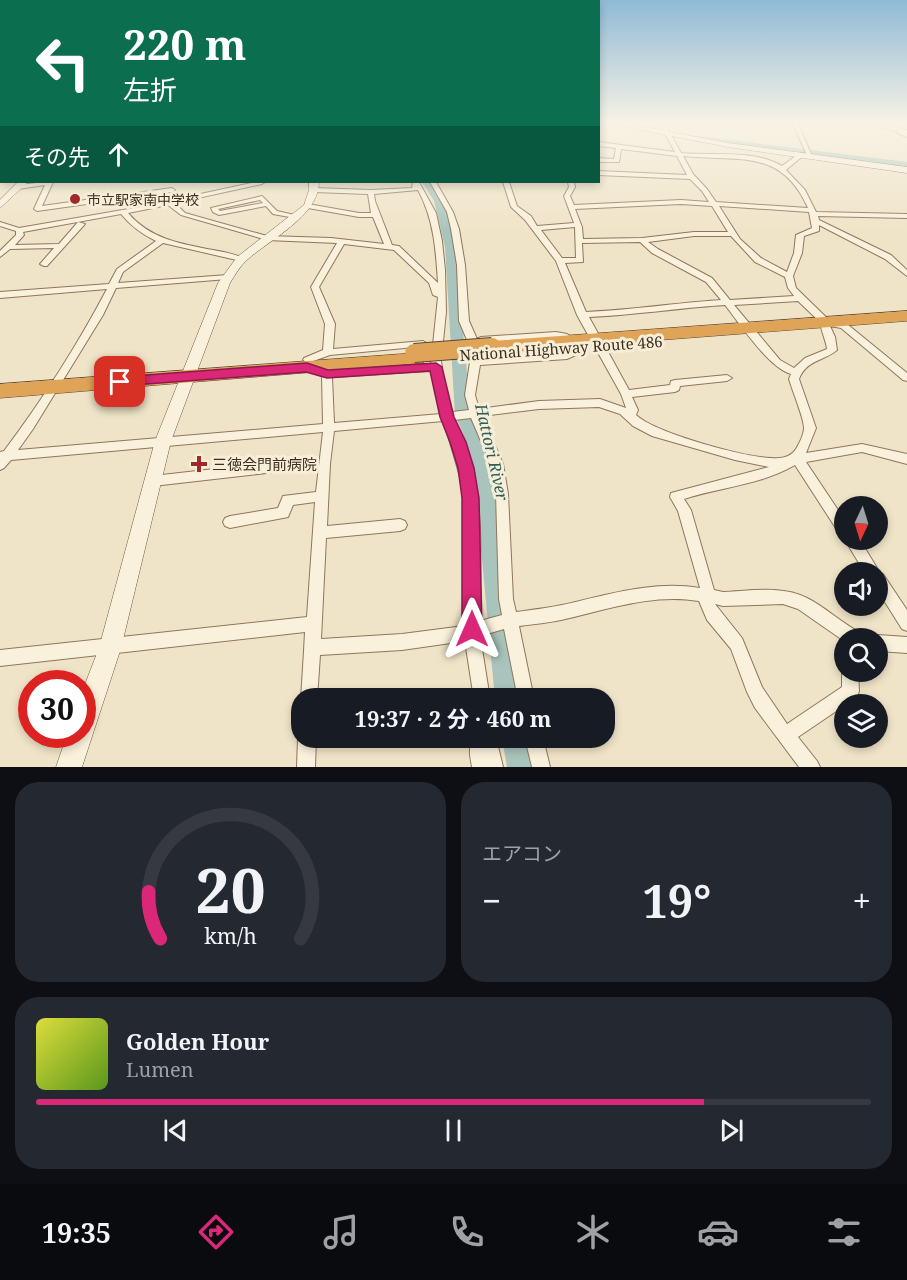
<!DOCTYPE html>
<html lang="ja">
<meta charset="utf-8">
<style>
:root{--surface:#171b24;--page:#242831;--text:#f1f3f6;--muted:#9ea1a6;--line:#363941;--accent:#db2777}
body{margin:0;font-family:"Noto Serif","Noto Sans JP",serif;background:var(--page);color:var(--text);height:100vh;display:flex;flex-direction:column;font-size:22px;white-space:nowrap}
*{box-sizing:border-box;margin:0}
p{font-size:20px;color:var(--muted)}
.icon{flex:none;width:33px;height:33px;fill:none;stroke:currentColor;stroke-width:2;stroke-linecap:round;stroke-linejoin:round}
.map{position:relative;height:767px;overflow:hidden}
.panel{display:flex;flex-direction:column;gap:15px;padding:15px;background:#0d0f14;flex:1}
.panel>*{flex:none}
.top-card{position:absolute;left:0px;top:0px;width:600px;height:183px;box-shadow:0 3px 9px #0003;background:#0b6e4f;color:#fff;overflow:hidden}
.needle{width:39px;rotate:184deg}
.buttons{position:absolute;left:834px;top:496px;display:grid;gap:12px}
.buttons a{display:grid;place-items:center;width:54px;height:54px;border-radius:50%;background:var(--surface);box-shadow:0 3px 9px #0003;font-size:30px}
.speed{position:absolute;left:18px;top:670px;display:flex;gap:12px;font-size:30px;font-weight:700;text-align:center}
.speed>*{display:grid;place-content:center;width:78px;height:78px;border-radius:50%;background:var(--surface);box-shadow:0 3px 9px #0003;line-height:1}
.speed .limit{border:9px solid #d22;background:#fff;color:#111}
.pin{position:absolute;display:grid;place-items:center;width:51px;height:51px;color:#fff;margin:-26px;border-radius:12px;box-shadow:0 3px 9px #0006}
.me{position:absolute;width:66px;margin:-33px;rotate:0deg;stroke-linejoin:round;filter:drop-shadow(0 0 4px #0008)}
.turn{display:flex;align-items:center;gap:21px;height:126px;padding:0 24px;font-size:27px}
.turn .icon{width:78px;height:78px;stroke-width:2.5}
.turn b{display:block;font-size:42px;line-height:51px}
.then{display:flex;align-items:center;height:57px;padding:0 24px;background:#0003;gap:12px;font-size:22px}
.big{font-size:45px;font-weight:700;line-height:1.1}
.panel .widget{flex:1;display:flex;flex-direction:column;justify-content:center;gap:9px;min-width:0;padding:0 21px;border-radius:24px;background:var(--page)}
.panel .dial{align-items:center;gap:0}
.dial svg{height:156px;overflow:visible;fill:none;stroke:var(--line);stroke-width:7;stroke-linecap:round;text-anchor:middle}
.dial text{fill:var(--text);stroke:none}
.song{display:flex;align-items:center;gap:18px}
.cover{width:72px;height:72px;border-radius:9px;background:linear-gradient(135deg,hsl(60 70% 55%),hsl(90 70% 35%))}
.played{height:6px;border-radius:3px;background:linear-gradient(90deg,var(--accent) 80%,var(--line) 80%)}
.keys{display:flex;justify-content:space-around;direction:ltr}
.heat{display:flex;justify-content:space-between;align-items:center;font-size:33px;direction:ltr}
.panel .tiles{flex:1;display:grid;gap:15px;grid-template-columns:1fr 1fr}
.widget:last-child{grid-column:span 2}
.trip{position:absolute;left:291px;top:688px;width:324px;height:60px;border-radius:24px;background:var(--surface);box-shadow:0 3px 9px #0003;font-weight:700;line-height:60px;text-align:center}
.dock{display:flex;height:96px;justify-content:space-around;align-items:center;background:#090b0e;color:var(--muted)}
.dock .icon{width:42px;height:42px}
.dock .on{color:var(--accent)}
.dock b{font-size:27px;color:var(--text)}
.map>svg:first-child{display:block}
.lines{fill:none;stroke-linecap:round;stroke-linejoin:round}
.river{fill:#a9c4bc;fill-rule:evenodd}
.street-casing{stroke:#8d765c;stroke-width:2}
.secondary-casing{stroke:#6f573f;stroke-width:1}
.highway-casing{stroke:#5b4430;stroke-width:1}
.street{fill:#faf1dc;fill-rule:evenodd}
.secondary{fill:#faf1dc;fill-rule:evenodd}
.highway{fill:#e0a458;fill-rule:evenodd}
.highway-bridge-casing{stroke:#5b4430;stroke-width:20;stroke-linecap:butt}
.highway-bridge{stroke:#e0a458;stroke-width:18}
.route{fill:#db2777;stroke:#8e194d;stroke-width:1.5}
.poi-dot{fill:#9e2a2b;stroke:#f7eed8;stroke-width:2}
.labels{text-anchor:middle;dominant-baseline:central;stroke-width:6;stroke-linejoin:round;paint-order:stroke}
.far-poi-label{font-size:14px;fill:#3d2e20;stroke:#f7eed8;text-anchor:start}
.street-label{font-size:15px;fill:#3d2e20;stroke:#f7eed8}
.poi-label{font-size:15px;fill:#3d2e20;stroke:#f7eed8;text-anchor:start}
.water-label{font-size:16px;font-style:italic;fill:#2f5d5a;stroke:#f7eed8}
</style>
<div class="map">
<svg width="907" height="767" viewBox="0 0 907 767">
<rect width="100%" height="100%" fill="#f0e4c8"/>
<g class="lines">
<!-- river -->
<path class="river" d="M699,136L907,162V168L696,140V136Z
M422,182H430L444,201L455,247L471,415L480,436L493,484L519,699H495L475,484L464,436L455,415L445,247L434,201Z
M502,738H528L533,767H507Z"/>
<!-- street casing -->
<g class="street-casing">
<path id="street" d="M660,124H665L681,153C713,156 753,149 782,166L800,153H804V155L786,170L805,190L816,212L907,214V218L818,216L819,220L891,255L907,270V276L885,259L819,225V231L804,236L802,253L793,276L796,288L829,320L847,324L907,373V381L903,380L841,328L830,326L835,337L837,350C824,361 806,360 799,379L816,428L806,453L862,444L907,454V464L862,452L806,462L844,519V535L839,533L795,465C761,485 721,487 684,499L691,510L714,590L723,592C750,591 782,585 807,598C827,608 842,624 863,634L865,639H844V641L798,609L783,604L723,606L715,604L742,638L762,687L787,724L842,687V672L844,666V672H858L859,691L857,697L798,737L817,761L820,767H799L755,708L747,692L731,649L707,620L699,601C651,593 606,610 561,620C547,623 533,624 519,626L534,699H518L504,629L480,636L490,699H474L465,641L402,650L320,655L317,699H302V701L301,699L304,651L305,632L0,666V650L307,617L315,502L293,505L288,517L283,518L230,528L225,526L223,522L225,518L230,516L278,508L283,496L316,492L323,432L11,460L4,468L0,470V452L4,451C41,402 78,344 107,289L0,298V292L109,284L117,269L156,241C142,234 132,227 121,214L23,232L24,235L15,245L59,244L78,222L85,224L47,266H44L40,264L54,248L10,249L0,257V251L16,235V231L0,226V222L19,228L140,207L256,182H265L262,184L175,203L185,213L267,236L331,238L384,244L373,217H359L308,208L305,206L308,204L359,213H371L368,194L314,192L311,190L314,188L371,190L412,188L413,182H419L436,213L442,241L445,270L446,312L441,361L444,384L452,412L469,410L465,395L470,362L467,340L459,321L457,265L451,229L447,212L430,182H436L453,212L459,229L465,265L469,321L477,339L481,337L556,332L567,334L577,341L572,344L556,338L481,343L477,341L480,359L565,353L571,350L575,345L578,344L583,347L578,354L567,359L480,365L475,395L479,409L539,401L600,399L626,408L621,394L577,315L556,261L525,220L511,207L503,182H509L517,206L531,216L537,226L574,223L564,196L569,187L568,182H574L575,187L570,196L574,205L681,200L709,202L702,191L690,179L598,175V171L687,175L677,156L621,149L619,162H598V158L614,159L616,148L598,146V142L675,152ZM683,156C737,162 781,147 808,208L716,202L707,189L693,174ZM418,190C434,219 436,251 438,283L399,246L392,245L375,201L374,194ZM681,204L712,206L728,232H694L642,238L583,239L582,227L575,209ZM168,205L181,215L267,240L337,243L311,287L325,324L323,350L304,358L303,360L308,363L330,355L426,346L428,344L423,341L333,349L335,324L319,287L344,244L394,250L429,283L433,295L438,297L431,364L328,371L307,364L303,365L302,367L303,369L322,376L323,424L18,450L33,429L103,315L116,288L228,279L232,277L228,275L118,283L123,272L163,243L241,261L245,259C236,254 224,252 213,250C181,244 150,239 128,213ZM719,206L809,212L812,228L796,235L794,253L787,272L761,258L740,239ZM575,227L576,258H562L541,230ZM694,236H731L755,262L785,277L788,288L794,296L730,300L712,278L658,249L648,242ZM640,242L652,253L706,282L721,300C676,303 631,310 586,312L565,263L583,262L582,243ZM798,301L821,323C820,329 826,340 827,349L805,358L794,368L780,360L734,305ZM725,305C740,324 769,368 791,374L789,379C792,390 804,418 804,428C804,434 799,444 796,449C791,457 781,459 771,458C744,457 655,433 636,415L638,410L632,397L675,392L679,390L680,386L727,381L732,378L727,375L675,380L671,381L670,385L629,390L589,317C634,315 679,308 725,305ZM431,371L441,414L334,423L332,377ZM599,407L620,414L633,426L652,436L735,460L769,467L671,493L670,497L678,511L700,588C653,580 607,595 562,605C547,608 531,610 516,612L513,599L508,494L503,464L482,416L539,409ZM471,418L491,464L496,494L499,599L502,615L480,621C479,580 483,537 477,496C472,470 463,445 454,420ZM443,421C451,446 460,471 464,497C470,539 464,583 464,626L402,634L321,639L326,538L400,531L405,529L407,525L405,521L400,519L327,526L330,464L334,431Z
M793,124H798L812,156L807,155Z
M899,130L907,133V137L897,133Z
M0,136H2V140H0Z
M0,163H2V167H0Z
M46,182H53L42,206L172,188L175,190L172,192L37,211L34,209L45,185L18,189L15,187L18,185Z
M262,196L277,211L299,216L295,218L273,214L266,206L219,215L213,212L211,208ZM260,200L263,203L220,211L218,209Z
M292,460L296,462L298,465L296,468L292,470L153,486L149,484L147,481L149,478L153,476Z
M845,540H860L880,573L883,574L907,610V631L902,629L878,591V573H865Z
M878,635L907,637V653L878,651V639H872Z
M302,731V738H316L315,767H297L298,738Z
M476,738H496L503,767H472C470,755 467,747 476,738Z
M525,738H543L550,767H532Z"/>
</g>
<!-- secondary casing -->
<g class="secondary-casing">
<path id="secondary" d="M610,124H628L728,143L907,167V173L728,147Z
M869,124H884L907,130V134Z
M18,182H28L0,208V200Z
M309,182H319C319,216 270,239 247,260C240,266 235,275 230,283L171,441L121,648L82,767H56L67,735H82V692L99,648L155,441L218,283L237,257L304,205L309,190Z"/>
</g>
<!-- highway casing -->
<g class="highway-casing">
<path id="highway" d="M907,311V321L492,353L486,351L483,347L486,343L492,341Z
M416,353L423,355L425,359L423,363L0,398V384Z"/>
</g>
<!-- street -->
<use href="#street" class="street"/>
<!-- secondary -->
<use href="#secondary" class="secondary"/>
<!-- highway -->
<use href="#highway" class="highway"/>
<!-- highway-bridge casing -->
<g class="highway-bridge-casing">
<path id="highway-bridge" d="M414,353L492,347"/>
</g>
<!-- highway-bridge -->
<use href="#highway-bridge" class="highway-bridge"/>
</g>
<!-- sky -->
<linearGradient id="sky" x2="0" y2="1"><stop stop-color="#8fbad6"/><stop offset="0.53" stop-color="#f8f3e6"/><stop offset="1" stop-color="#f8f3e6" stop-opacity="0"/></linearGradient>
<rect width="907" height="232" fill="url(#sky)"/>
<!-- route -->
<path class="route" d="M307,363L328,370L436,363L442,367L454,417L466,442L474,468L479,498L482,629L479,636L472,639L465,636L462,629V498L458,468L450,442L440,417L430,371L327,378L306,372L120,386L113,382L120,377Z"/>
<!-- markers -->
<g class="poi-dot">
<circle cx="75" cy="199" r="6"/>
<path d="M196 455h6v6h6v6h-6v6h-6v-6h-6v-6h6z"/>
</g>
<g class="labels">
<!-- far-poi labels -->
<g class="far-poi-label">
<text x="87" y="199">市立駅家南中学校</text>
</g>
<!-- street labels -->
<g class="street-label">
<text transform="translate(561 348) rotate(-4)">National Highway Route 486</text>
</g>
<!-- poi labels -->
<g class="poi-label">
<text x="212" y="464">三徳会門前病院</text>
</g>
<!-- water labels -->
<g class="water-label">
<text transform="translate(492 452) rotate(77)">Hattori River</text>
</g>
</g>
</svg>
<div class="buttons">
<a><svg class="needle" viewBox="-14 -14 28 28"><path d="M0-13l5 13h-10z" fill="#e53935"/><path d="M0 13l5-13h-10z" fill="#9ea1a6"/></svg></a>
<a><svg class="icon" aria-label="sound" viewBox="0 0 24 24"><path d="M4 9h4l5-4v14l-5-4H4zM17 9q2 3 0 6"/></svg></a>
<a><svg class="icon" aria-label="search" viewBox="0 0 24 24"><circle cx="10" cy="10" r="6"/><path d="M15 15l6 6"/></svg></a>
<a><svg class="icon" aria-label="layers" viewBox="0 0 24 24"><path d="M12 4l9 5-9 5-9-5zM3 14l9 5 9-5"/></svg></a>
</div>
<div class="speed"><div class="limit">30</div></div>
<div class="pin" style="left:120px;top:382px;background:#d93025"><svg class="icon" aria-label="arrive" viewBox="0 0 24 24"><path d="M6 21V4h12l-3 4 3 4H6"/></svg></div>
<svg class="me" style="left:472px;top:629px" viewBox="-20 -20 40 40"><path d="M0-17L14 15 0 8-14 15z" fill="#db2777" stroke="#fff" stroke-width="4"/></svg>
<div class="trip">19:37 · 2 分 · 460 m</div>
<div class="top-card">
<div class="turn"><svg class="icon" aria-label="left" viewBox="0 0 24 24"><path d="M17 20v-9H6M10 6l-5 5 5 5"/></svg><div><b>220 m</b>左折</div></div>
<div class="then">その先<svg class="icon" aria-label="ahead" viewBox="0 0 24 24"><path d="M12 20V5M6 11l6-6 6 6"/></svg></div>
</div>
</div>
<section class="panel">
<div class="tiles">
<div class="widget dial"><svg viewBox="0 0 100 80">
<path d="M14 69A42 42 0 1 1 86 69"/>
<path d="M14 69A42 42 0 0 1 8 45" stroke="#db2777"/>
<text x="50" y="56" font-size="32" font-weight="700">20</text>
<text x="50" y="72" font-size="11">km/h</text>
</svg></div>
<div class="widget"><p>エアコン</p>
<div class="heat"><a>−</a><b class="big">19°</b><a>+</a></div>
</div>
<div class="widget">
<div class="song"><i class="cover"></i><div><b>Golden Hour</b><p>Lumen</p></div></div>
<div class="played"></div>
<div class="keys"><svg class="icon" aria-label="previous" viewBox="0 0 24 24"><path d="M18 5L8 12l10 7zM5 5v14"/></svg><svg class="icon" aria-label="pause" viewBox="0 0 24 24"><path d="M8 5v14M16 5v14"/></svg><svg class="icon" aria-label="next" viewBox="0 0 24 24"><path d="M6 5l10 7-10 7zM19 5v14"/></svg></div>
</div>
</div>
</section>
<nav class="dock">
<b>19:35</b>
<svg class="icon on" aria-label="directions" viewBox="0 0 24 24"><path d="M12 3l9 9-9 9-9-9zM9 14v-3h6M13 9l2 2-2 2"/></svg>
<svg class="icon" aria-label="music" viewBox="0 0 24 24"><path d="M9 18V5l10-2v13"/><circle cx="6" cy="18" r="3"/><circle cx="16" cy="16" r="3"/></svg>
<svg class="icon" aria-label="phone" viewBox="0 0 24 24"><path d="M5 4h4l2 5-3 2q2 4 5 5l2-3 5 2v4C11 20 4 13 5 4z"/></svg>
<svg class="icon" aria-label="climate" viewBox="0 0 24 24"><path d="M12 3v18M4 7l16 10M4 17L20 7"/></svg>
<svg class="icon" aria-label="car" viewBox="0 0 24 24"><path d="M5 17H2v-5l4-1 3-4h7l3 4 3 1v5h-3M9 17h6M6 11h13"/><circle cx="7" cy="17" r="2"/><circle cx="17" cy="17" r="2"/></svg>
<svg class="icon" aria-label="filters" viewBox="0 0 24 24"><path d="M4 7h16M4 17h16"/><circle cx="9" cy="7" r="2"/><circle cx="15" cy="17" r="2"/></svg>
</nav>
